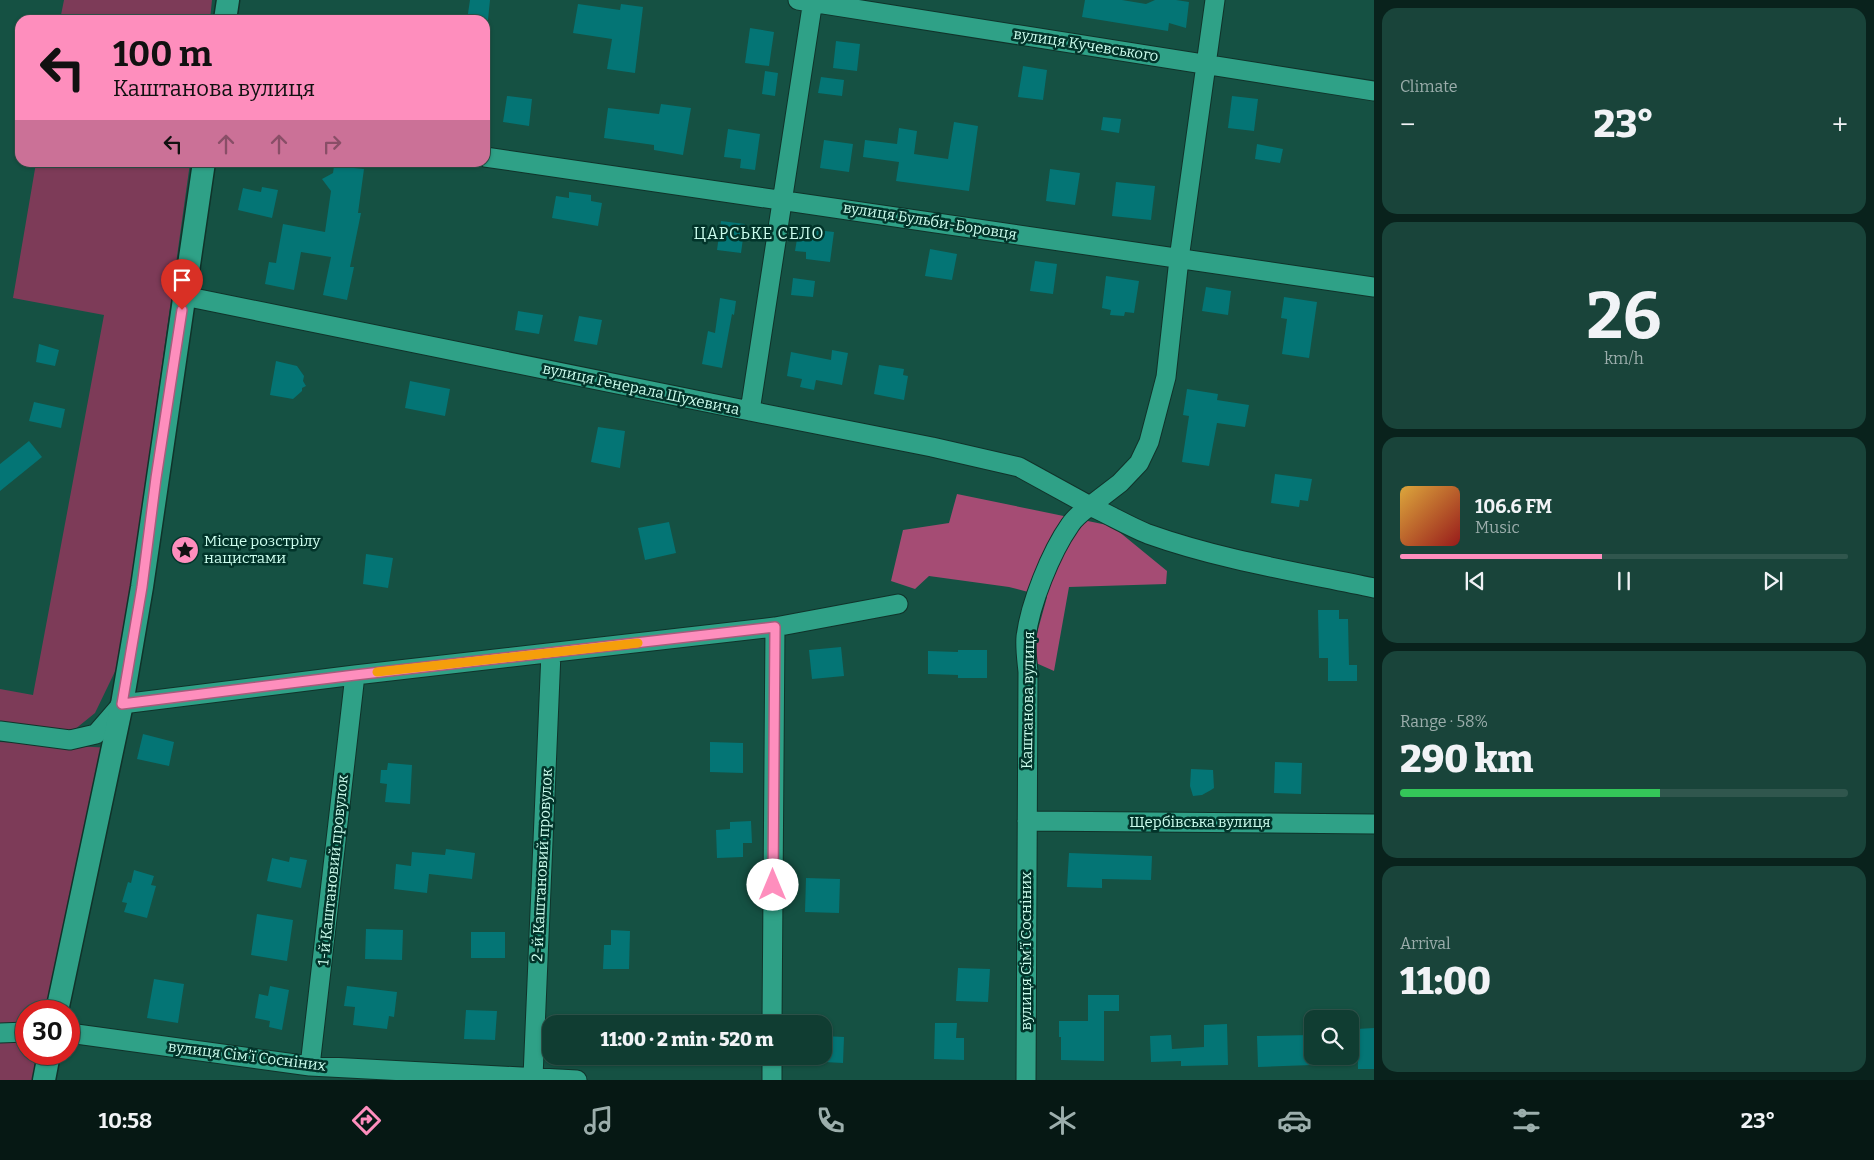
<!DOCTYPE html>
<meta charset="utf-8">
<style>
:root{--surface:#103d32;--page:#19443a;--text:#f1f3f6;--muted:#9caeac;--line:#30564d;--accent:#fe8ebd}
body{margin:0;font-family:Bitter,serif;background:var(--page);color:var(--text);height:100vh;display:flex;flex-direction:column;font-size:19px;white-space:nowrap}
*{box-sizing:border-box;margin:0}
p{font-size:16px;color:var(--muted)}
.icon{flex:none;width:28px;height:28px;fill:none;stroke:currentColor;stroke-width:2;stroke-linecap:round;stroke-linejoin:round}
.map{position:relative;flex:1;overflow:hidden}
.sheet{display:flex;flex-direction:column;gap:8px;padding:8px;background:#09221c;width:500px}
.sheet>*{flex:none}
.hud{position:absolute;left:15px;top:15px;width:475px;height:152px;border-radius:15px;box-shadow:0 1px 4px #0004,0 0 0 1px var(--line);background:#fe8ebd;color:#111;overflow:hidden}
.fabs{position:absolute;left:1304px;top:1010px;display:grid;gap:10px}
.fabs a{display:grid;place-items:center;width:55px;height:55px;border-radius:10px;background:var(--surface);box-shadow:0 1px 4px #0004,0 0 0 1px var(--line);font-size:25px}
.speed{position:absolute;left:15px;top:1000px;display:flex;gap:10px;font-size:25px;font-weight:700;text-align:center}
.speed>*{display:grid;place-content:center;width:65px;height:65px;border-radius:50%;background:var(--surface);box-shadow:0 1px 4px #0004,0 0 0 1px var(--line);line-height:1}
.speed .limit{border:8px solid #d22;background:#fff;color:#111}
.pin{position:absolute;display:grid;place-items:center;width:42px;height:42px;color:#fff;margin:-51px -21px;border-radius:50% 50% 50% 0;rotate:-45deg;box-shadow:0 0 5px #0007}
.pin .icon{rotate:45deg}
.me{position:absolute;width:55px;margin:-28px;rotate:0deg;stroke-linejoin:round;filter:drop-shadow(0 0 4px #0008)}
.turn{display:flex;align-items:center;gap:18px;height:105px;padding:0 15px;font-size:22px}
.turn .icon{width:65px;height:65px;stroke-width:2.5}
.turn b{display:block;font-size:35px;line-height:42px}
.lanes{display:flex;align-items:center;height:48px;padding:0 15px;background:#0003;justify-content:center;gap:25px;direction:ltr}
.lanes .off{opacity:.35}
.big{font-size:38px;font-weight:800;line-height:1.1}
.sheet .widget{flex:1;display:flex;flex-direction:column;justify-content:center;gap:8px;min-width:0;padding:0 18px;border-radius:15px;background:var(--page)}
.sheet .dial{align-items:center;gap:0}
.dial b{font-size:65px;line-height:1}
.song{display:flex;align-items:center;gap:15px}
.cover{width:60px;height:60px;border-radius:8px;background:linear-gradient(135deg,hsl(40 70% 55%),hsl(0 70% 35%))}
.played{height:5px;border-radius:2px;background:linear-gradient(90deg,var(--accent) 45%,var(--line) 45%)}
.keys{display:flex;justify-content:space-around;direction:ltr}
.heat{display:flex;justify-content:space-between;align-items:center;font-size:28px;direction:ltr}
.charge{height:8px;border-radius:4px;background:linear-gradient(90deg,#34c759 58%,var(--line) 0)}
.trip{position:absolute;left:542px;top:1015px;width:290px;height:50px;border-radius:15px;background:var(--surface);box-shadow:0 1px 4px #0004,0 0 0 1px var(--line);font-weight:800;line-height:50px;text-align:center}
.tabs{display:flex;height:80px;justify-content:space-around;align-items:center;background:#061814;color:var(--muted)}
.tabs .icon{width:35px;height:35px}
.tabs .selected{color:var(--accent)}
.tabs b{font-size:22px;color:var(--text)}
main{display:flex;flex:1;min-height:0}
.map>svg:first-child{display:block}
.green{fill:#7d3b58}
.forest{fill:#a54c74}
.building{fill:#047575}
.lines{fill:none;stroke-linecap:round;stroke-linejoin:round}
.minor-casing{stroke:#10332a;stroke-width:21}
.tertiary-casing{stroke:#10332a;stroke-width:25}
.minor{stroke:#2fa187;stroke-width:19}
.tertiary{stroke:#2fa187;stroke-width:22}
.route-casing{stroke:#a55c7b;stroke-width:12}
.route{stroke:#fe8ebd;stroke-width:9}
.slow{stroke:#f59e0b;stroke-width:9}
.labels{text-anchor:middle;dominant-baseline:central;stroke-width:5;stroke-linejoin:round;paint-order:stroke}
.street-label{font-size:15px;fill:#ccfdee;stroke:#02342a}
.poi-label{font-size:15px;fill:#ccfdee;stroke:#02342a;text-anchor:start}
.neighbourhood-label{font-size:16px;letter-spacing:1px;fill:#ccfdee;stroke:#02342a}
</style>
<main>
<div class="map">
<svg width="1374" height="1080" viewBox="0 0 1374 1080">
<rect width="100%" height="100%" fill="#155143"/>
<!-- green -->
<path class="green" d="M64,0H212L210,20H60Z
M36,163H190L121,659L95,713L74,730H31L0,723V689L33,695L104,315L13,298Z
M0,742L112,748L57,1011H26V1054H49L45,1080H0Z"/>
<!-- forest -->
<path class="forest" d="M957,494L1112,526L1167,571L1166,584L1069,587L1054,671L1036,663L1034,644L1047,597L1009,587L929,576L915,589L891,581L903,530L949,523Z"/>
<!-- building -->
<path class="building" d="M470,0H490L488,20H467Z
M1085,0H1122L1146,4L1155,0H1176L1189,2L1186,28L1169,23L1168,31L1082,17Z
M578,4L620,10L621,4L643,7L635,73L607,69L612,39L573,33Z
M750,28L774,32L769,66L745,63Z
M836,41L860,44L857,71L833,68Z
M1023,66L1047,70L1043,100L1018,97Z
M765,71L778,73L775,96L762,94Z
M821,77L844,80L842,96L818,93Z
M507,96L532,99L529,126L503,122Z
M1232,96L1258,99L1254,131L1228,128Z
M661,104L691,108L683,155L654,150V145L604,138L608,108L659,114Z
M1103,117L1121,119L1119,133L1101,130Z
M954,122L978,126L969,191L896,181L899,162L863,157L865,140L897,144L899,128L917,131L914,154L948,159Z
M728,129L760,134L755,170L740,168L741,159L724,157Z
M824,140L853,144L849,172L820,168Z
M1257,144L1283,149L1280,163L1255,159Z
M334,166L364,169L358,213H361L350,267H354L347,300L323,295L331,257L301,252L294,290L265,284L269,262L276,263L283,224L325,232L331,191L322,179L333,173Z
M1050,169L1080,173L1075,205L1046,201Z
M1116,182L1155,186L1151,220L1112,216Z
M262,187L278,190L272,218L238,210L243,188L261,192Z
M569,192L591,195V201L602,203L598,226L552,218L556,196L569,198Z
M721,221L745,224L741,253L717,250Z
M816,230L834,232L830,262L806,259V252L795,251L798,233L815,235Z
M930,249L957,254L952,280L925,276Z
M1035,261L1057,264L1053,294L1030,291Z
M1106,276L1139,281L1134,313L1125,312L1124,316L1110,315L1111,310L1102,308Z
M793,278L815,281L813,297L791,295Z
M1206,287L1231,291L1228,315L1202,311Z
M1284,297L1317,302L1309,358L1282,354L1287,319L1281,318Z
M720,298L736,301L734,315L732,314L722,368L702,364L708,331L715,333Z
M518,311L543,315L539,334L515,330Z
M579,316L602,320L597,345L574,341Z
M39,344L59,350L55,366L36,362Z
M832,350L848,353L842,385L816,380L814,390L800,387L802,379L787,376L791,352L831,360Z
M276,361L297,366L304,376L303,381L306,386L302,388V391L293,399L270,395Z
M879,365L904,369L903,375L908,376L904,400L874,394Z
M410,381L450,389L445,416L405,408Z
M1187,389L1218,394L1217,400L1249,405L1245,427L1217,423L1209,466L1182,462L1189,416L1183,415Z
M34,402L65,409L61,428L29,421Z
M598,427L625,431L620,468L591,462Z
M29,441L42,457L0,491V464Z
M1275,474L1312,479L1308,501L1300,500L1299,507L1271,503Z
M669,522L676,553L645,560L638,528Z
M366,554L393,558L388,588L363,584Z
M1318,610H1339V619H1348L1349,665H1357V681H1328V658H1319Z
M841,647L844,676L812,679L809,650Z
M958,650H987V678H958V675L928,674V651L958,652Z
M143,734L174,742L169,766L137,759Z
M710,742L743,743V773L710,772Z
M1275,762L1302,763L1301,794L1274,793Z
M388,763L412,765L410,804L385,802L387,784L380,783L381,770H387Z
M1191,769L1213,770L1214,788L1211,790L1202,795L1193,796L1190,786Z
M751,821L752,843H743V857L717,858L716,830L730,829V822Z
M446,849L475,853L472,879L429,874L427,893L394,889L396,864L411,866L412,852L445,855Z
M1069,853L1152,856L1151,880L1102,879V888L1067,887Z
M290,857L307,860L301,888L267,881L272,858L289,862Z
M134,870L154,876L151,885L156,886L147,918L124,912L127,903L122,902L128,882L131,883Z
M806,878L840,879L839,913L805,912Z
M257,914L293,920L287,961L251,955Z
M366,929L403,930L402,960L365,959Z
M611,930L630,931L629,969H603L604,945H611Z
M471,932H505V958H471Z
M958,968L990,969L988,1002L956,1001Z
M154,979L184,984L178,1023L147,1018Z
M270,986L289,990L282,1030L269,1027L270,1021L255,1018L259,994L268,996Z
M347,986L397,992L394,1017L389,1016L387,1029L353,1025L355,1007L344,1006Z
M1088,995H1119V1011H1104V1061L1061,1060V1037H1059V1021H1088Z
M466,1010L497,1011L495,1040L464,1039Z
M935,1023H957L956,1038H964V1060L934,1059Z
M1227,1024L1228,1065L1181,1066V1061L1151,1062L1150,1036L1171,1035L1172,1049L1204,1047V1025Z
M1374,1028V1069H1358L1357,1029Z
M1312,1035V1065L1258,1067L1257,1036Z
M824,1036L844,1037L843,1063L824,1062Z"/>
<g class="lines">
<!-- minor casing -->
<g class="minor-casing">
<path id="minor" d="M798,0L1374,91
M485,157C782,199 1077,245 1374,287
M184,296L750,411L932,447L1019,467L1090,506L1120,483L1139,463L1149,442L1166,377L1179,259L1215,0
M750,411L813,0
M0,731L70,740L96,734L122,704L355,675L775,627L898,604
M1027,821L1374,824
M772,1024L775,627
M0,1033L26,1032
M69,1033L310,1066L577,1080
M310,1066L355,675
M533,1077L551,653
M772,1080V1056
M1026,1080L1028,672C1027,661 1025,648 1026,637C1030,604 1051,552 1070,525C1075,517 1082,512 1090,506C1110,515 1128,526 1148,534C1221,560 1298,572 1374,588"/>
</g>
<!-- tertiary casing -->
<g class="tertiary-casing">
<path id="tertiary" d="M225,20L228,0
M57,1011L122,704L142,587L204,162
M44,1080L49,1054"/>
</g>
<!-- minor -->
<use href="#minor" class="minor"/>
<!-- tertiary -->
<use href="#tertiary" class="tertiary"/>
</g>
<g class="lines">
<!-- route casing -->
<g class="route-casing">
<path id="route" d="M182,310L156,478L142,587L122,704L355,675L775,627L773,885"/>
</g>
<!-- route -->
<use href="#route" class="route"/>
<!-- slow -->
<path class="slow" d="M377,672L638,643"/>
</g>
<!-- icons -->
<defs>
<g id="sight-disc" transform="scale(1.4375)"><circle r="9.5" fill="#fe8ebd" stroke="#02342a"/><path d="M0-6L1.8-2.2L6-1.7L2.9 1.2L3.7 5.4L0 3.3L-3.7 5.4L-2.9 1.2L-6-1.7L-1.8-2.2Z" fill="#111"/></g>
</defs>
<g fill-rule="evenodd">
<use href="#sight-disc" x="185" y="550"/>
</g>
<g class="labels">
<!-- street labels -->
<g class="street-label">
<text transform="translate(1086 45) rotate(9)">вулиця Кучевського</text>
<text transform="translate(930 221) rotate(9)">вулиця Бульби-Боровця</text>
<text transform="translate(641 389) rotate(12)">вулиця Генерала Шухевича</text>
<text transform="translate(1028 700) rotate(-89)">Каштанова вулиця</text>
<text x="1200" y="822">Щербівська вулиця</text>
<text transform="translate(542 865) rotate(-87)">2-й Каштановий провулок</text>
<text transform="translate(333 870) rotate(-84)">1-й Каштановий провулок</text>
<text transform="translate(1026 951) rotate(-90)">вулиця Сім’ї Сосніних</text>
<text transform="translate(247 1056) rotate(7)">вулиця Сім’ї Сосніних</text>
</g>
<!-- poi labels -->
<g class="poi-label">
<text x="204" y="541">Місце розстрілу<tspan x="204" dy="17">нацистами</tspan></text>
</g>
<!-- neighbourhood labels -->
<g class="neighbourhood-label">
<text x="759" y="233">ЦАРСЬКЕ СЕЛО</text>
</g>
</g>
</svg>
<div class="fabs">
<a><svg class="icon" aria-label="search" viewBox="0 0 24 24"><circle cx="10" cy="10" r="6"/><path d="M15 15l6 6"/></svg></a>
</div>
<div class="speed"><div class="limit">30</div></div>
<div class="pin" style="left:182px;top:310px;background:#d93025"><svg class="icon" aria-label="arrive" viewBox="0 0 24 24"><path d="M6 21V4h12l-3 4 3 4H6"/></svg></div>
<svg class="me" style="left:773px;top:885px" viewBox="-20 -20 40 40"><circle r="19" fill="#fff"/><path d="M0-13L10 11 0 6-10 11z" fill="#fe8ebd"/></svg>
<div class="trip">11:00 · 2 min · 520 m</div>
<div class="hud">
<div class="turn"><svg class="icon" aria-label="left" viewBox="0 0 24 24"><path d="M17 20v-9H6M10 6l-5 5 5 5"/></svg><div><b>100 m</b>Каштанова вулиця</div></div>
<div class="lanes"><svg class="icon" aria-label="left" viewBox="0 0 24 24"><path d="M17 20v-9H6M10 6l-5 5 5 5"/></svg><svg class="icon off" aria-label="ahead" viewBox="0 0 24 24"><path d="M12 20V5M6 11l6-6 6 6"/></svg><svg class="icon off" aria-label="ahead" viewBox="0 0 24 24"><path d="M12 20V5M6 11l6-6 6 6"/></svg><svg class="icon off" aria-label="right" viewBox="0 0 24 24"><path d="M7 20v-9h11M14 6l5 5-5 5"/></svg></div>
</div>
</div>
<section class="sheet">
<div class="widget"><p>Climate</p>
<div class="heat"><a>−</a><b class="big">23°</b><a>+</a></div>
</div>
<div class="widget dial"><b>26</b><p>km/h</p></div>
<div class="widget">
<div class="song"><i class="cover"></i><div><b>106.6 FM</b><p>Music</p></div></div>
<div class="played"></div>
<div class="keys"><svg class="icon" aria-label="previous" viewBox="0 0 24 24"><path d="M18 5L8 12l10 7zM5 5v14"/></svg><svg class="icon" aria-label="pause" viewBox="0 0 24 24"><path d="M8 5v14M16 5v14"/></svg><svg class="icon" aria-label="next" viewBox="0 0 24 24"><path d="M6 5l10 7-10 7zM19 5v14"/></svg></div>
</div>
<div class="widget"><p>Range · 58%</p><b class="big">290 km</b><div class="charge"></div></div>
<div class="widget"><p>Arrival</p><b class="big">11:00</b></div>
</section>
</main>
<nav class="tabs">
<b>10:58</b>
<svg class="icon selected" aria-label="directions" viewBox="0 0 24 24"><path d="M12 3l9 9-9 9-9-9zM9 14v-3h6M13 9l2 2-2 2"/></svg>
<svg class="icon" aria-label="music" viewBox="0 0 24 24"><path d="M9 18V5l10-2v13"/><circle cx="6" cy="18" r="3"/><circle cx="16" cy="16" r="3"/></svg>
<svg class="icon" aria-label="phone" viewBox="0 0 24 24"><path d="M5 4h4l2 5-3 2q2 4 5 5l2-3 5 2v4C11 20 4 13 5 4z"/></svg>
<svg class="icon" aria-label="climate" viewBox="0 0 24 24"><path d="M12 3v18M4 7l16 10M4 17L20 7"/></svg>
<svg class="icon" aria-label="car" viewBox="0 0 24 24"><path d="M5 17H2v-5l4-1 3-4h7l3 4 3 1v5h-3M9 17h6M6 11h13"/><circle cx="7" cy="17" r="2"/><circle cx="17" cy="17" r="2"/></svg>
<svg class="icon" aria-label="filters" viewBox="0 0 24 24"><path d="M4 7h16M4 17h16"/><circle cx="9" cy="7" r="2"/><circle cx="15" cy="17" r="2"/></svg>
<b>23°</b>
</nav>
